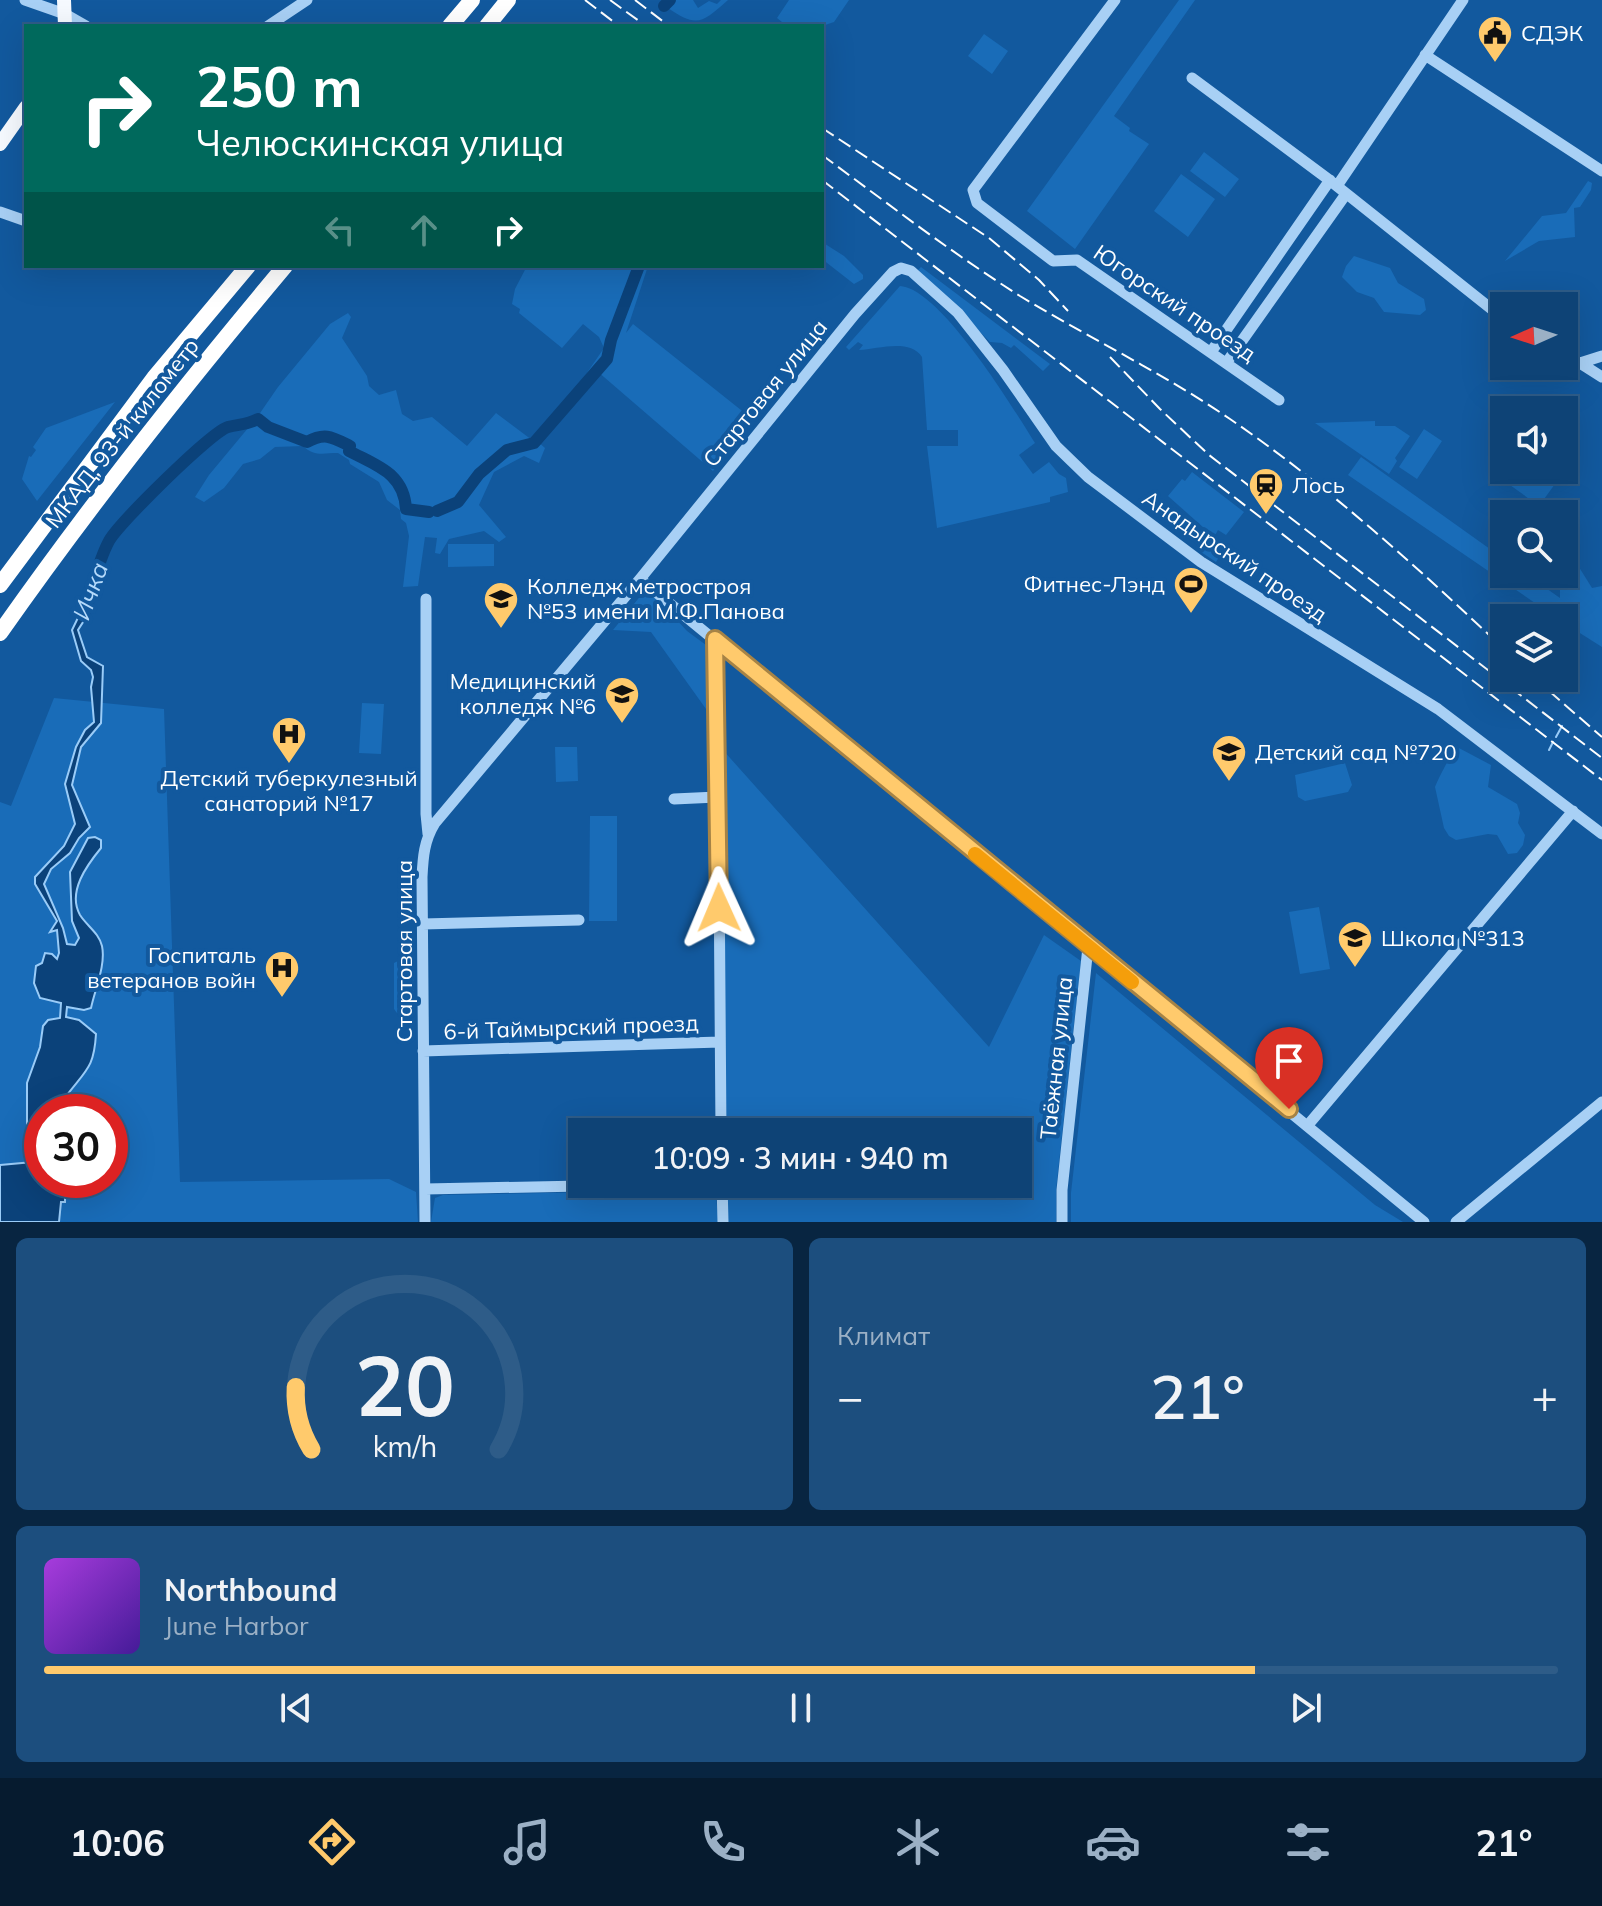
<!DOCTYPE html>
<html lang="ru">
<meta charset="utf-8">
<style>
:root{--surface:#0e4376;--page:#1c4e7e;--text:#f1f3f6;--muted:#9bb0c5;--line:#2e5c88;--accent:#ffca6c}
body{margin:0;font-family:Mulish,sans-serif;background:var(--page);color:var(--text);height:100vh;display:flex;flex-direction:column;font-size:30px;white-space:nowrap}
*{box-sizing:border-box;margin:0}
p{font-size:26px;color:var(--muted)}
.icon{flex:none;width:44px;height:44px;fill:none;stroke:currentColor;stroke-width:2;stroke-linecap:round;stroke-linejoin:round}
.map{position:relative;height:1222px;overflow:hidden}
.drawer{display:flex;flex-direction:column;gap:16px;padding:16px;background:#082541;flex:1}
.drawer>*{flex:none}
.hud{position:absolute;left:24px;top:24px;width:800px;height:244px;border-radius:0px;box-shadow:0 8px 32px #0002,0 0 0 2px var(--line);background:#00695c;color:#fff;overflow:hidden}
.needle{width:52px;rotate:267deg}
.controls{position:absolute;left:1490px;top:292px;display:grid;gap:16px}
.controls a{display:grid;place-items:center;width:88px;height:88px;border-radius:0px;background:var(--surface);box-shadow:0 8px 32px #0002,0 0 0 2px var(--line);font-size:40px}
.speed{position:absolute;left:24px;top:1094px;display:flex;gap:16px;font-size:40px;font-weight:700;text-align:center}
.speed>*{display:grid;place-content:center;width:104px;height:104px;border-radius:50%;background:var(--surface);box-shadow:0 8px 32px #0002,0 0 0 2px var(--line);line-height:1}
.speed .limit{border:12px solid #d22;background:#fff;color:#111}
.pin{position:absolute;display:grid;place-items:center;width:68px;height:68px;color:#fff;margin:-82px -34px;border-radius:50% 50% 50% 0;rotate:-45deg;box-shadow:0 0 8px #0007}
.pin .icon{rotate:45deg}
.me{position:absolute;width:88px;margin:-44px;rotate:359deg;stroke-linejoin:round;filter:drop-shadow(0 0 6px #0008)}
.turn{display:flex;align-items:center;gap:28px;height:168px;padding:0 40px;font-size:36px}
.turn .icon{width:104px;height:104px;stroke-width:2.5}
.turn b{display:block;font-size:56px;line-height:68px}
.lanes{display:flex;align-items:center;height:76px;padding:0 40px;background:#0003;justify-content:center;gap:40px;direction:ltr}
.lanes .off{opacity:.35}
.big{font-size:60px;font-weight:600;line-height:1.1}
.drawer .card{flex:1;display:flex;flex-direction:column;justify-content:center;gap:12px;min-width:0;padding:0 28px;border-radius:12px;background:var(--page)}
.drawer .dial{align-items:center;gap:0}
.dial svg{height:208px;overflow:visible;fill:none;stroke:var(--line);stroke-width:7;stroke-linecap:round;text-anchor:middle}
.dial text{fill:var(--text);stroke:none}
.song{display:flex;align-items:center;gap:24px}
.cover{width:96px;height:96px;border-radius:12px;background:linear-gradient(135deg,hsl(280 70% 55%),hsl(260 70% 35%))}
.played{height:8px;border-radius:4px;background:linear-gradient(90deg,var(--accent) 80%,var(--line) 80%)}
.keys{display:flex;justify-content:space-around;direction:ltr}
.heat{display:flex;justify-content:space-between;align-items:center;font-size:44px;direction:ltr}
.drawer .tiles{flex:1;display:grid;gap:16px;grid-template-columns:1fr 1fr}
.card:last-child{grid-column:span 2}
.trip{position:absolute;left:568px;top:1118px;width:464px;height:80px;border-radius:0px;background:var(--surface);box-shadow:0 8px 32px #0002,0 0 0 2px var(--line);font-weight:600;line-height:80px;text-align:center}
.tab-bar{display:flex;height:128px;justify-content:space-around;align-items:center;background:#061b2f;color:var(--muted)}
.tab-bar .icon{width:56px;height:56px}
.tab-bar .current{color:var(--accent)}
.tab-bar b{font-size:36px;color:var(--text)}
.map>svg:first-child{display:block}
.green{fill:#196cb8;fill-rule:evenodd}
.water{fill:#0b427a;stroke:#9accf8;stroke-width:2}
.lines{fill:none;stroke-linecap:round;stroke-linejoin:round}
.stream{stroke:#9accf8;stroke-width:2}
.river{stroke:#0b427a;stroke-width:12}
.minor{stroke:#a8d0f5;stroke-width:11}
.major{stroke:#f6faff;stroke-width:14}
.highway{stroke:#fff;stroke-width:16}
.rail{stroke:#fff;stroke-width:2;stroke-dasharray:14 6;stroke-linecap:butt}
.route-casing{stroke:#a68346;stroke-width:20}
.route{stroke:#ffca6c;stroke-width:14}
.slow{stroke:#f59e0b;stroke-width:14}
.labels{text-anchor:middle;dominant-baseline:central;stroke-width:8;stroke-linejoin:round;paint-order:stroke}
.poi-label{font-size:22px;fill:#fff;stroke:#12599e;text-anchor:start}
.street-label{font-size:22px;fill:#fff;stroke:#12599e}
.water-label{font-size:24px;font-style:italic;fill:#b5dafb;stroke:#12599e}
</style>
<div class="map">
<svg width="1602" height="1222" viewBox="0 0 1602 1222">
<rect width="100%" height="100%" fill="#12599e"/>
<!-- green -->
<path class="green" d="M674,0H693L698,8L709,1L717,4L721,0H728C702,23 697,28 668,8Z
M789,0H849L834,22L825,25L822,32V26H787L777,18Z
M1179,0H1195L1114,116L1130,128L1129,131L1149,144L1075,249L1027,211Z
M984,34L1008,51L992,74L968,56Z
M1204,152L1239,179L1225,197L1190,171Z
M1181,174L1215,199L1188,237L1154,211Z
M1588,181L1592,183L1591,190L1580,207L1574,208L1575,237L1539,241L1505,261L1542,216L1566,213Z
M822,242L844,256L863,275V279L854,284L822,259Z
M1354,256L1390,268L1398,283L1424,299L1426,310L1420,315L1384,312L1374,298L1357,292L1342,277L1346,266Z
M527,266H648L626,333L633,324L751,418L713,471L597,371L537,441L545,448L539,463L524,456L494,472L479,505L506,537L499,542L484,531L449,539L440,554L435,553L437,538L425,537L418,586L403,587L409,536L406,523L401,519L400,510L387,500L379,482L350,464L349,460L338,453C323,453 315,457 303,446L275,447L260,459L243,464L224,488L204,502L195,497L209,475L258,416L278,387L330,324L348,313L351,317L342,338L367,376L369,386L379,395L396,390L402,414L413,421L432,417L467,446L496,413L532,440L578,386L604,348L599,337L583,324L562,348L519,313L520,309L512,304L515,289Z
M921,267L1050,364L1043,371L1014,345L1011,348L1002,343L990,342L918,270Z
M900,286C940,288 1014,409 1035,443L1019,455L1033,474L1049,462L1059,474L1066,478L1068,492L1050,497V502L937,528L927,446H958V430H927L922,357C910,338 878,349 859,350L863,345L858,342L849,350L846,347Z
M115,402L37,501L22,479L29,456L31,457L36,450L33,447L46,428Z
M1375,421V426H1395L1410,436L1395,458L1397,461L1389,474L1315,423Z
M1424,429L1442,441L1417,479L1399,467Z
M1361,457L1504,559V574H1526L1560,598V580L1577,564L1592,588L1602,586V647L1564,623V618H1557L1348,475Z
M1510,470H1535L1555,484L1539,506L1503,480Z
M1192,472L1244,512L1226,535L1218,530L1212,541L1219,546L1222,552L1216,562L1198,550L1204,528L1168,496L1182,479L1185,481Z
M448,544H494V566L448,567Z
M651,592L687,631L710,648L711,706L706,709L651,632L613,630L642,594Z
M54,698L164,709L180,1182L389,1179L416,1192L418,1222H0V802L11,806ZM42,1112H110V1180H42Z
M362,703L384,704L381,754L359,753Z
M555,747H577L578,781L556,782Z
M1457,747L1491,765L1488,787L1517,804L1520,813L1518,823L1525,835L1523,845L1517,853L1508,854L1497,835L1488,834L1456,840L1449,836L1444,828L1435,787C1438,779 1452,752 1457,747Z
M722,749L989,1047L1044,935L1081,961L1056,1190V1222H727V1184H1018V1132H726Z
M1345,763L1352,785L1348,792L1305,801L1298,797L1295,775Z
M590,816H617V921H589Z
M1319,907L1330,969L1300,974L1289,912Z
M398,961H414V1013H397L394,1009V963Z
M1096,973L1375,1205L1403,1222H1071V1193Z
M704,1190L716,1198L719,1222H431L435,1198L443,1195Z"/>
<!-- water -->
<path class="water" d="M88,597L91,598L85,619L78,630L87,657L103,666L101,723L81,747L72,785L90,827L79,838L70,853L51,869L44,884L63,928L67,944L75,945L79,938L72,921L70,872L88,838L95,837L101,840V848C87,865 67,892 80,915C87,926 99,933 102,946C106,965 95,989 91,1008L84,1010L67,1007L66,1017L79,1020L96,1034C94,1067 87,1069 67,1095L69,1112H42V1180H65V1202H61L59,1222H0V1165L33,1162L41,1151L39,1139L32,1134L27,1123V1083L40,1047L43,1026L48,1020L60,1018L61,1003L40,998L34,983L36,966L42,963L45,953L52,954L57,959L59,953L57,930L50,932L57,921L35,884V877L64,846L75,824L65,784L76,747L85,730L94,722L91,687L93,677L91,670L81,661L72,630Z"/>
<g class="lines">
<!-- stream -->
<path class="stream" d="M1556,737L1562,726
M1549,750L1553,742"/>
<!-- river -->
<path class="river" d="M664,6L670,0
M437,511L458,502L479,474L507,450L534,443L607,359L611,340L639,266
M85,611C93,589 97,563 109,541C119,523 211,432 228,427C239,424 247,425 258,419L268,427L307,442C325,432 332,437 350,446L349,451C377,466 404,473 406,509L429,512"/>
<!-- minor -->
<path class="minor" d="M25,0L65,14L86,26
M1115,0L973,190L977,203L1053,261L1077,260L1279,400
M268,26L307,0
M1425,55L1602,171
M1192,78L1328,179L1504,319
M1337,186L1463,0
M0,212L26,221
M1211,352L1330,180
M1564,356L1580,363L1602,377
M1227,362L1346,194
M1580,363L1602,356
M640,579L1424,1222
M426,599V814L428,834
M715,639L718,733L721,1132
M674,799L717,797
M423,924L579,920
M423,1051L720,1042
M1308,1125L1573,811
M722,1184L723,1222
M425,1189L682,1184
M425,1222L422,877C423,857 424,841 435,823L640,579L855,314L893,272L901,268L911,271L958,313L1003,370L1056,446L1088,477L1201,562L1438,709L1602,834
M1062,1222V1190L1088,947
M1456,1222L1602,1102"/>
<!-- major -->
<path class="major" d="M64,0L65,26
M0,144L26,107"/>
<!-- highway -->
<path class="highway" d="M450,26L472,0
M487,26L508,0
M0,585L154,378L248,266
M0,633C89,506 185,385 285,266"/>
<!-- rail -->
<path class="rail" d="M585,0L619,26
M610,0L646,26
M635,0L669,26
M822,128L989,238L1039,280L1068,311
M822,155C887,203 952,253 1020,296C1089,338 1163,373 1230,419C1329,487 1417,567 1504,649
M822,180L1602,780
M1110,357L1160,409L1209,455L1602,758
M1534,678L1602,737"/>
</g>
<g class="lines">
<!-- route casing -->
<g class="route-casing">
<path id="route" d="M719,908L715,639L1289,1109"/>
</g>
<!-- route -->
<use href="#route" class="route"/>
<!-- slow -->
<path class="slow" d="M975,854L1132,982"/>
</g>
<!-- icons -->
<defs>
<g id="civic-pin" transform="scale(1.8)"><path d="M0 17L-7.5 6A9.5 9.5 0 1 1 7.5 6Z" fill="#ffca6c" stroke="#12599e"/><path d="M-.6-6.5H3V-4.5H.6V-3L4-1V1h2V6H-6V1h2V-1L-.6-3ZM-1.2 2.5V6h2.4V2.5Z" fill="#111"/></g>
<g id="station-pin" transform="scale(1.8)"><path d="M0 17L-7.5 6A9.5 9.5 0 1 1 7.5 6Z" fill="#ffca6c" stroke="#12599e"/><path d="M-3-6H3Q5-6 5-4V2Q5 4 3 4L4.5 6H3L1.5 4h-3L-3 6H-4.5L-3 4Q-5 4-5 2V-4Q-5-6-3-6ZM-3.5-4v3h7v-3ZM-3.5 1v1.5H-2V1ZM2 1v1.5H3.5V1Z" fill="#111"/></g>
<g id="stadium-pin" transform="scale(1.8)"><path d="M0 17L-7.5 6A9.5 9.5 0 1 1 7.5 6Z" fill="#ffca6c" stroke="#12599e"/><path d="M0-5a6.5 5 0 1 0 0 10a6.5 5 0 1 0 0-10ZM-3.5-1.8h7v3.6h-7Z" fill="#111"/></g>
<g id="university-pin" transform="scale(1.8)"><path d="M0 17L-7.5 6A9.5 9.5 0 1 1 7.5 6Z" fill="#ffca6c" stroke="#12599e"/><path d="M0-5L7-2L0 1L-7-2ZM-4 1L0 2.5L4 1V4Q0 6-4 4Z" fill="#111"/></g>
<g id="hospital-pin" transform="scale(1.8)"><path d="M0 17L-7.5 6A9.5 9.5 0 1 1 7.5 6Z" fill="#ffca6c" stroke="#12599e"/><path d="M-5-5h3v3.5h4V-5h3V5h-3V1.5h-4V5h-3Z" fill="#111"/></g>
<g id="school-pin" transform="scale(1.8)"><path d="M0 17L-7.5 6A9.5 9.5 0 1 1 7.5 6Z" fill="#ffca6c" stroke="#12599e"/><path d="M0-5L7-2L0 1L-7-2ZM-4 1L0 2.5L4 1V4Q0 6-4 4Z" fill="#111"/></g>
</defs>
<g fill-rule="evenodd">
<use href="#civic-pin" x="1495" y="33"/>
<use href="#station-pin" x="1266" y="485"/>
<use href="#stadium-pin" x="1191" y="584"/>
<use href="#university-pin" x="501" y="599"/>
<use href="#university-pin" x="622" y="694"/>
<use href="#hospital-pin" x="289" y="734"/>
<use href="#school-pin" x="1229" y="752"/>
<use href="#school-pin" x="1355" y="938"/>
<use href="#hospital-pin" x="282" y="968"/>
</g>
<g class="labels">
<!-- poi labels -->
<g class="poi-label">
<text x="1521" y="33">СДЭК</text>
<text x="1292" y="485">Лось</text>
<text x="1165" y="584" text-anchor="end">Фитнес-Лэнд</text>
<text x="527" y="586">Колледж метростроя<tspan x="527" dy="25">№53 имени М.Ф.Панова</tspan></text>
<text x="596" y="681" text-anchor="end">Медицинский<tspan x="596" dy="25">колледж №6</tspan></text>
<text x="1255" y="752">Детский сад №720</text>
<text x="289" y="778" text-anchor="middle">Детский туберкулезный<tspan x="289" dy="25">санаторий №17</tspan></text>
<text x="1381" y="938">Школа №313</text>
<text x="256" y="955" text-anchor="end">Госпиталь<tspan x="256" dy="25">ветеранов войн</tspan></text>
</g>
<!-- street labels -->
<g class="street-label">
<text transform="translate(1175 303) rotate(34)">Югорский проезд</text>
<text transform="translate(765 393) rotate(-51)">Стартовая улица</text>
<text transform="translate(122 433) rotate(-52)">МКАД, 93-й километр</text>
<text transform="translate(1235 556) rotate(34)">Анадырский проезд</text>
<text transform="translate(404 951) rotate(-90)">Стартовая улица</text>
<text transform="translate(571 1027) rotate(-2)">6-й Таймырский проезд</text>
<text transform="translate(1056 1058) rotate(-84)">Таёжная улица</text>
</g>
<!-- water labels -->
<g class="water-label">
<text transform="translate(90 591) rotate(-70)">Ичка</text>
</g>
</g>
</svg>
<div class="controls">
<a><svg class="needle" viewBox="-14 -14 28 28"><path d="M0-13l5 13h-10z" fill="#e53935"/><path d="M0 13l5-13h-10z" fill="#9bb0c5"/></svg></a>
<a><svg class="icon" aria-label="sound" viewBox="0 0 24 24"><path d="M4 9h4l5-4v14l-5-4H4zM17 9q2 3 0 6"/></svg></a>
<a><svg class="icon" aria-label="search" viewBox="0 0 24 24"><circle cx="10" cy="10" r="6"/><path d="M15 15l6 6"/></svg></a>
<a><svg class="icon" aria-label="layers" viewBox="0 0 24 24"><path d="M12 4l9 5-9 5-9-5zM3 14l9 5 9-5"/></svg></a>
</div>
<div class="speed"><div class="limit">30</div></div>
<div class="pin" style="left:1289px;top:1109px;background:#d93025"><svg class="icon" aria-label="arrive" viewBox="0 0 24 24"><path d="M6 21V4h12l-3 4 3 4H6"/></svg></div>
<svg class="me" style="left:719px;top:908px" viewBox="-20 -20 40 40"><path d="M0-17L14 15 0 8-14 15z" fill="#ffca6c" stroke="#fff" stroke-width="4"/></svg>
<div class="trip">10:09 · 3 мин · 940 m</div>
<div class="hud">
<div class="turn"><svg class="icon" aria-label="right" viewBox="0 0 24 24"><path d="M7 20v-9h11M14 6l5 5-5 5"/></svg><div><b>250 m</b>Челюскинская улица</div></div>
<div class="lanes"><svg class="icon off" aria-label="left" viewBox="0 0 24 24"><path d="M17 20v-9H6M10 6l-5 5 5 5"/></svg><svg class="icon off" aria-label="ahead" viewBox="0 0 24 24"><path d="M12 20V5M6 11l6-6 6 6"/></svg><svg class="icon" aria-label="right" viewBox="0 0 24 24"><path d="M7 20v-9h11M14 6l5 5-5 5"/></svg></div>
</div>
</div>
<section class="drawer">
<div class="tiles">
<div class="card dial"><svg viewBox="0 0 100 80">
<path d="M14 69A42 42 0 1 1 86 69"/>
<path d="M14 69A42 42 0 0 1 8 45" stroke="#ffca6c"/>
<text x="50" y="56" font-size="32" font-weight="700">20</text>
<text x="50" y="72" font-size="11">km/h</text>
</svg></div>
<div class="card"><p>Климат</p>
<div class="heat"><a>−</a><b class="big">21°</b><a>+</a></div>
</div>
<div class="card">
<div class="song"><i class="cover"></i><div><b>Northbound</b><p>June Harbor</p></div></div>
<div class="played"></div>
<div class="keys"><svg class="icon" aria-label="previous" viewBox="0 0 24 24"><path d="M18 5L8 12l10 7zM5 5v14"/></svg><svg class="icon" aria-label="pause" viewBox="0 0 24 24"><path d="M8 5v14M16 5v14"/></svg><svg class="icon" aria-label="next" viewBox="0 0 24 24"><path d="M6 5l10 7-10 7zM19 5v14"/></svg></div>
</div>
</div>
</section>
<nav class="tab-bar">
<b>10:06</b>
<svg class="icon current" aria-label="directions" viewBox="0 0 24 24"><path d="M12 3l9 9-9 9-9-9zM9 14v-3h6M13 9l2 2-2 2"/></svg>
<svg class="icon" aria-label="music" viewBox="0 0 24 24"><path d="M9 18V5l10-2v13"/><circle cx="6" cy="18" r="3"/><circle cx="16" cy="16" r="3"/></svg>
<svg class="icon" aria-label="phone" viewBox="0 0 24 24"><path d="M5 4h4l2 5-3 2q2 4 5 5l2-3 5 2v4C11 20 4 13 5 4z"/></svg>
<svg class="icon" aria-label="climate" viewBox="0 0 24 24"><path d="M12 3v18M4 7l16 10M4 17L20 7"/></svg>
<svg class="icon" aria-label="car" viewBox="0 0 24 24"><path d="M5 17H2v-5l4-1 3-4h7l3 4 3 1v5h-3M9 17h6M6 11h13"/><circle cx="7" cy="17" r="2"/><circle cx="17" cy="17" r="2"/></svg>
<svg class="icon" aria-label="filters" viewBox="0 0 24 24"><path d="M4 7h16M4 17h16"/><circle cx="9" cy="7" r="2"/><circle cx="15" cy="17" r="2"/></svg>
<b>21°</b>
</nav>
